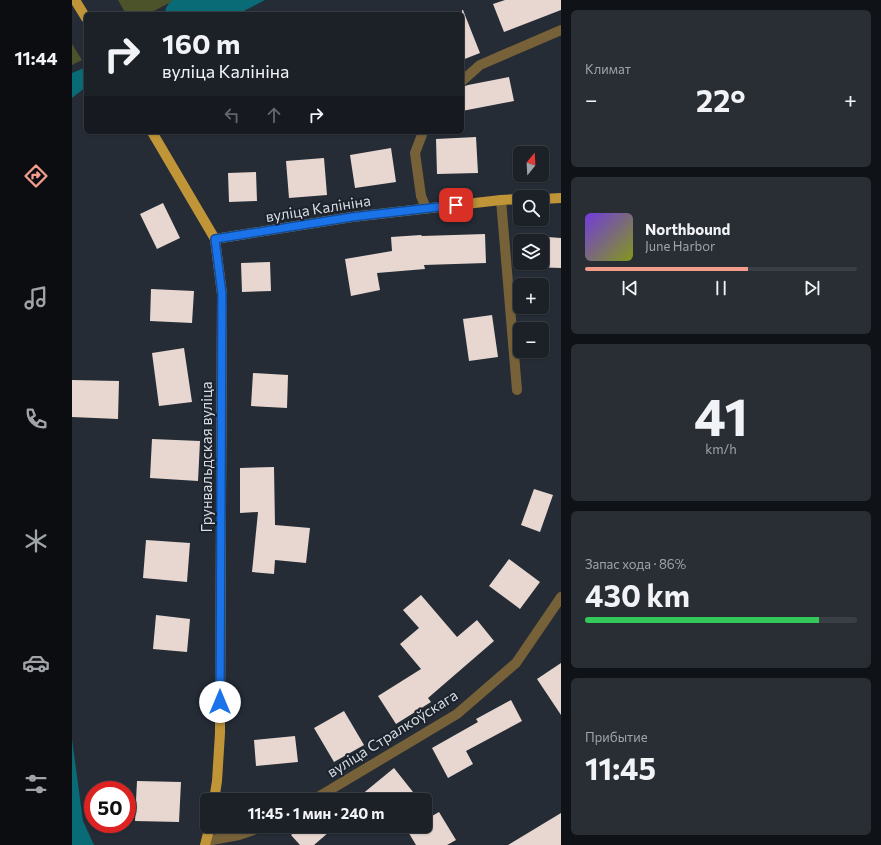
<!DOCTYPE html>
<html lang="ru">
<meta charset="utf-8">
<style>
:root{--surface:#1c2128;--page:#292e34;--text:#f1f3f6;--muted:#a0a3a8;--line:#3a3e45;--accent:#f49d8d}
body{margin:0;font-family:Commissioner,sans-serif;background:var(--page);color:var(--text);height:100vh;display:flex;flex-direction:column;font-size:15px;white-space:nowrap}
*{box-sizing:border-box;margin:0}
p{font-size:13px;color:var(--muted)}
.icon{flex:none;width:22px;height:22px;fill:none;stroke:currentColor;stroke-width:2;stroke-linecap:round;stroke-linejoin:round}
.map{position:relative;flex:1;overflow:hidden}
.sheet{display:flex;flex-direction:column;gap:10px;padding:10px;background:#0f1216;width:320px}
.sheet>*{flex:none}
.banner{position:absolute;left:12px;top:12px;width:380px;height:122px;border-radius:6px;box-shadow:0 1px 3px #0004,0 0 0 1px var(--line);background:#1c2128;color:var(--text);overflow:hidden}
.needle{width:26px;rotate:18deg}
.tools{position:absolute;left:441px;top:146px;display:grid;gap:8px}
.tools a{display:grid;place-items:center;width:36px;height:36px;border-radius:6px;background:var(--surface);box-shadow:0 1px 3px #0004,0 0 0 1px var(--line);font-size:20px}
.speed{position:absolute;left:12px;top:781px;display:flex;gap:8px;font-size:20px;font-weight:700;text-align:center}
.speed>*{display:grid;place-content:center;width:52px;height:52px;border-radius:50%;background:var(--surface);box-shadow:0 1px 3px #0004,0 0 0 1px var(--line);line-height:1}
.speed .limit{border:6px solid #d22;background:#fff;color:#111}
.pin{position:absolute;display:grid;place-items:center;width:34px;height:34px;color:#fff;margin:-17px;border-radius:8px;box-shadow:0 2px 6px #0006}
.me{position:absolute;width:44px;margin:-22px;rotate:0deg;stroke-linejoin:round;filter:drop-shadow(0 0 3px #0008)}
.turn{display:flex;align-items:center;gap:14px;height:84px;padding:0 12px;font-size:18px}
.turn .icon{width:52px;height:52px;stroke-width:2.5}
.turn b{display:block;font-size:28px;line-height:34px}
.lanes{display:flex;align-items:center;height:38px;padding:0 12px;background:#0003;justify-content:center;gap:20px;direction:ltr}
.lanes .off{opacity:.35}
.big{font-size:30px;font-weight:700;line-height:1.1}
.sheet .widget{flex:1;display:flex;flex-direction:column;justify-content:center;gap:6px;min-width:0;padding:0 14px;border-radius:6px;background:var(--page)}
.sheet .dial{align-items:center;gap:0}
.dial b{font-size:52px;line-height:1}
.song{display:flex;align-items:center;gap:12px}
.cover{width:48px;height:48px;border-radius:6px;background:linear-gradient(135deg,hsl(260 70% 55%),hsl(70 70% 35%))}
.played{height:4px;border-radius:2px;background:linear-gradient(90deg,var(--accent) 60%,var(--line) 60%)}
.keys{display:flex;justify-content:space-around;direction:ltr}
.heat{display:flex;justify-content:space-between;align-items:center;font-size:22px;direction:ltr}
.charge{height:6px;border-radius:3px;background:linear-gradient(90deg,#34c759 86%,var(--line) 0)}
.trip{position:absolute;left:128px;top:793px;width:232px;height:40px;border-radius:6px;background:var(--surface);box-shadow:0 1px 3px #0004,0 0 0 1px var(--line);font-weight:700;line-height:40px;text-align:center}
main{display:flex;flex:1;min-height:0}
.dock{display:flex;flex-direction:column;width:72px;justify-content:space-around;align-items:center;background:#0b0d10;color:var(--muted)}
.dock .icon{width:28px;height:28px}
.dock .selected{color:var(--accent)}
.dock b{font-size:18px;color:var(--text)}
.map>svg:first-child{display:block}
.green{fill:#4c522a}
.water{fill:#086b75}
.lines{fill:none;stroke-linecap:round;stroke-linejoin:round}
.river{stroke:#086b75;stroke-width:34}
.building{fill:#e7d7d0}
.minor{stroke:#766139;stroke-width:10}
.major{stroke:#c09538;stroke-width:10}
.route-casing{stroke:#114b97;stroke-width:10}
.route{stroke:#1a73e8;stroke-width:7}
.labels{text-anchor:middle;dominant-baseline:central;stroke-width:4;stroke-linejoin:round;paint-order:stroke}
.street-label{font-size:15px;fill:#d7dce2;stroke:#1c232c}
</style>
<main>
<nav class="dock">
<b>11:44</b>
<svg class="icon selected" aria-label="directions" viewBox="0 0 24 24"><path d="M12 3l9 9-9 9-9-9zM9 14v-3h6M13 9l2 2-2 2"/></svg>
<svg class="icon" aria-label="music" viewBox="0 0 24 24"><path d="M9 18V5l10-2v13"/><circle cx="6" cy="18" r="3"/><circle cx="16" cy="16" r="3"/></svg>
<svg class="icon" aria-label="phone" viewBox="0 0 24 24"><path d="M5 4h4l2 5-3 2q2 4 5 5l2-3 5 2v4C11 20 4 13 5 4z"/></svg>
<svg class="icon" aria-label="climate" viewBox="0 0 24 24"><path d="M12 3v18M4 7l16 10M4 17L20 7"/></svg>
<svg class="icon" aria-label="car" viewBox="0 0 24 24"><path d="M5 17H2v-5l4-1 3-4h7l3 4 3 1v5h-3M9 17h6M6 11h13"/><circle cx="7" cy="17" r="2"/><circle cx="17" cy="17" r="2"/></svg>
<svg class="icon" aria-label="filters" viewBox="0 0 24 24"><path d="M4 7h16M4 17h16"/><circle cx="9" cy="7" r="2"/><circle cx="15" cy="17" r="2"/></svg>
</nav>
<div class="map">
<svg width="489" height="845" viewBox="0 0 489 845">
<rect width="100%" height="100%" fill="#252c36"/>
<!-- green -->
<path class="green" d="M46,0H103L76,14H54Z
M0,44L10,60L0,65Z"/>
<!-- water -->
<path class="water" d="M145,0H193L166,14H117Z
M12,68H14V87L0,98V73Z
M0,739L11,821L22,845H0Z"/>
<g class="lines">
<!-- river -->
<path class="river" d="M110,14L139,0"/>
</g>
<!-- building -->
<path class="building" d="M433,0H489V10L432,32L421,4Z
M390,10H391L408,53L390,60Z
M437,77L442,101L390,111V87L396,85Z
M404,137L406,173L365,174L364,139Z
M319,148L324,182L283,188L278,155Z
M252,158L255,195L217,198L214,161Z
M184,172L185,201L157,202L156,173Z
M91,203L108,238L85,249L68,214Z
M413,234L414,263L352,265L353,269L305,273L308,290L279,296L273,259L320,251L319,237L349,235L350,236Z
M461,236L489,238V268L460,267V263H470V241H461Z
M198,262L199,291L170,292L169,263Z
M79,289L122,291L120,323L78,321Z
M420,315L426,357L397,361L391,319Z
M112,348L120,402L87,406L80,353Z
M181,373L216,375L215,408L179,406Z
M0,380L47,381L46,419L0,417Z
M80,439L128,441L126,481L78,478Z
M202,467L203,525L238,528L234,563L203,560L202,574L180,572L186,512L168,513V468Z
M462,489L481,495L468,532L449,525Z
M74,540L118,543L115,582L71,578Z
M437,559L468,582L448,609L417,586Z
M349,595L385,637L405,620L422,641L356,698L359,702L324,724L306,696L349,669L328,644L347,628L331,610Z
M84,615L118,619L115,652L81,649Z
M489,663V715L465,679Z
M439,700L450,721L394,751L401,764L376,778L360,748L406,722L404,719Z
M272,711L292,745L262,762L242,728Z
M223,736L226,762L184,766L182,740Z
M322,768L341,792L331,800H283Z
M65,781L109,782L107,822L63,821Z
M367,812L384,840L375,845H344L335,830L343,826H353V820Z
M489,813V845H436Z
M230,826H264L242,845H228L219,835Z"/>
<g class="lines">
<!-- minor -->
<path class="minor" d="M390,81L408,65L489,30
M351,132L343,153L349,196L354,208
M429,200L445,390
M241,800L385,714L444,663L489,597
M135,841L167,835L193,826"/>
<!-- major -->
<path class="major" d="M3,0L14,18
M80,132L143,239L150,294L148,733L145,781L142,800
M470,199L489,198
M143,239L280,217L429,200L448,199
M133,845L138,826"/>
</g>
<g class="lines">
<!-- route casing -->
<g class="route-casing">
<path id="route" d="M148,702L150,294L143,239L280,217L384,205"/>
</g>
<!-- route -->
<use href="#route" class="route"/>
</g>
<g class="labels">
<!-- street labels -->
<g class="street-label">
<text transform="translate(246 208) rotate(-9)">вуліца Калініна</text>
<text transform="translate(134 457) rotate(-90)">Грунвальдская вуліца</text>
<text transform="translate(320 733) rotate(-32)">вуліца Стралкоўскага</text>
</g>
</g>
</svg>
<div class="tools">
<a><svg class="needle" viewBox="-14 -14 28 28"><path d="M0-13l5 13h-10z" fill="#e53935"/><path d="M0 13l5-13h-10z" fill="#a0a3a8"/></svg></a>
<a><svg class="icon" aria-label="search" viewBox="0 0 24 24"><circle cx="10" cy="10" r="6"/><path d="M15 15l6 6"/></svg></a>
<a><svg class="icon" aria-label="layers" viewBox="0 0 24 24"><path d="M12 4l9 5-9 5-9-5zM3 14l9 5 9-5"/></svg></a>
<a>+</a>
<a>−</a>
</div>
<div class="speed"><div class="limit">50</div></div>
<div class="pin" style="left:384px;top:205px;background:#d93025"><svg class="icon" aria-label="arrive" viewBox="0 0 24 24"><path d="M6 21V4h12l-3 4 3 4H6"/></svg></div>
<svg class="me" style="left:148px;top:702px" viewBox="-20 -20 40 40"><circle r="19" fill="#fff"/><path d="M0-13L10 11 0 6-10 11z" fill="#1a73e8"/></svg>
<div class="trip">11:45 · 1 мин · 240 m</div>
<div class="banner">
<div class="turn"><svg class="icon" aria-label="right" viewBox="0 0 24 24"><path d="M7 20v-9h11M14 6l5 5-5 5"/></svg><div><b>160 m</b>вуліца Калініна</div></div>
<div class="lanes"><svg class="icon off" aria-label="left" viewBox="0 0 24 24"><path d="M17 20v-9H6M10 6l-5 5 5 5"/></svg><svg class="icon off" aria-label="ahead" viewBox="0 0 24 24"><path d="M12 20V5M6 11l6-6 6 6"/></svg><svg class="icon" aria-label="right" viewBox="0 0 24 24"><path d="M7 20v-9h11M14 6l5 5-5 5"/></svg></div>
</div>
</div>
<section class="sheet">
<div class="widget"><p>Климат</p>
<div class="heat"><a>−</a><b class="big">22°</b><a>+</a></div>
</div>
<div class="widget">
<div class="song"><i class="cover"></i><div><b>Northbound</b><p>June Harbor</p></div></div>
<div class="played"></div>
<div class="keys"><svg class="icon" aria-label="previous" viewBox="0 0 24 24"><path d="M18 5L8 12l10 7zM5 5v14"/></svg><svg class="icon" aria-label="pause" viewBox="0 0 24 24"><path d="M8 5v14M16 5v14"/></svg><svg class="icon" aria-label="next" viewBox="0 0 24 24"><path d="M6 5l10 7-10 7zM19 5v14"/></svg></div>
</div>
<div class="widget dial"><b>41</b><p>km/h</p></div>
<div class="widget"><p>Запас хода · 86%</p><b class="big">430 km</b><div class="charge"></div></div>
<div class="widget"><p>Прибытие</p><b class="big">11:45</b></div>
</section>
</main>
